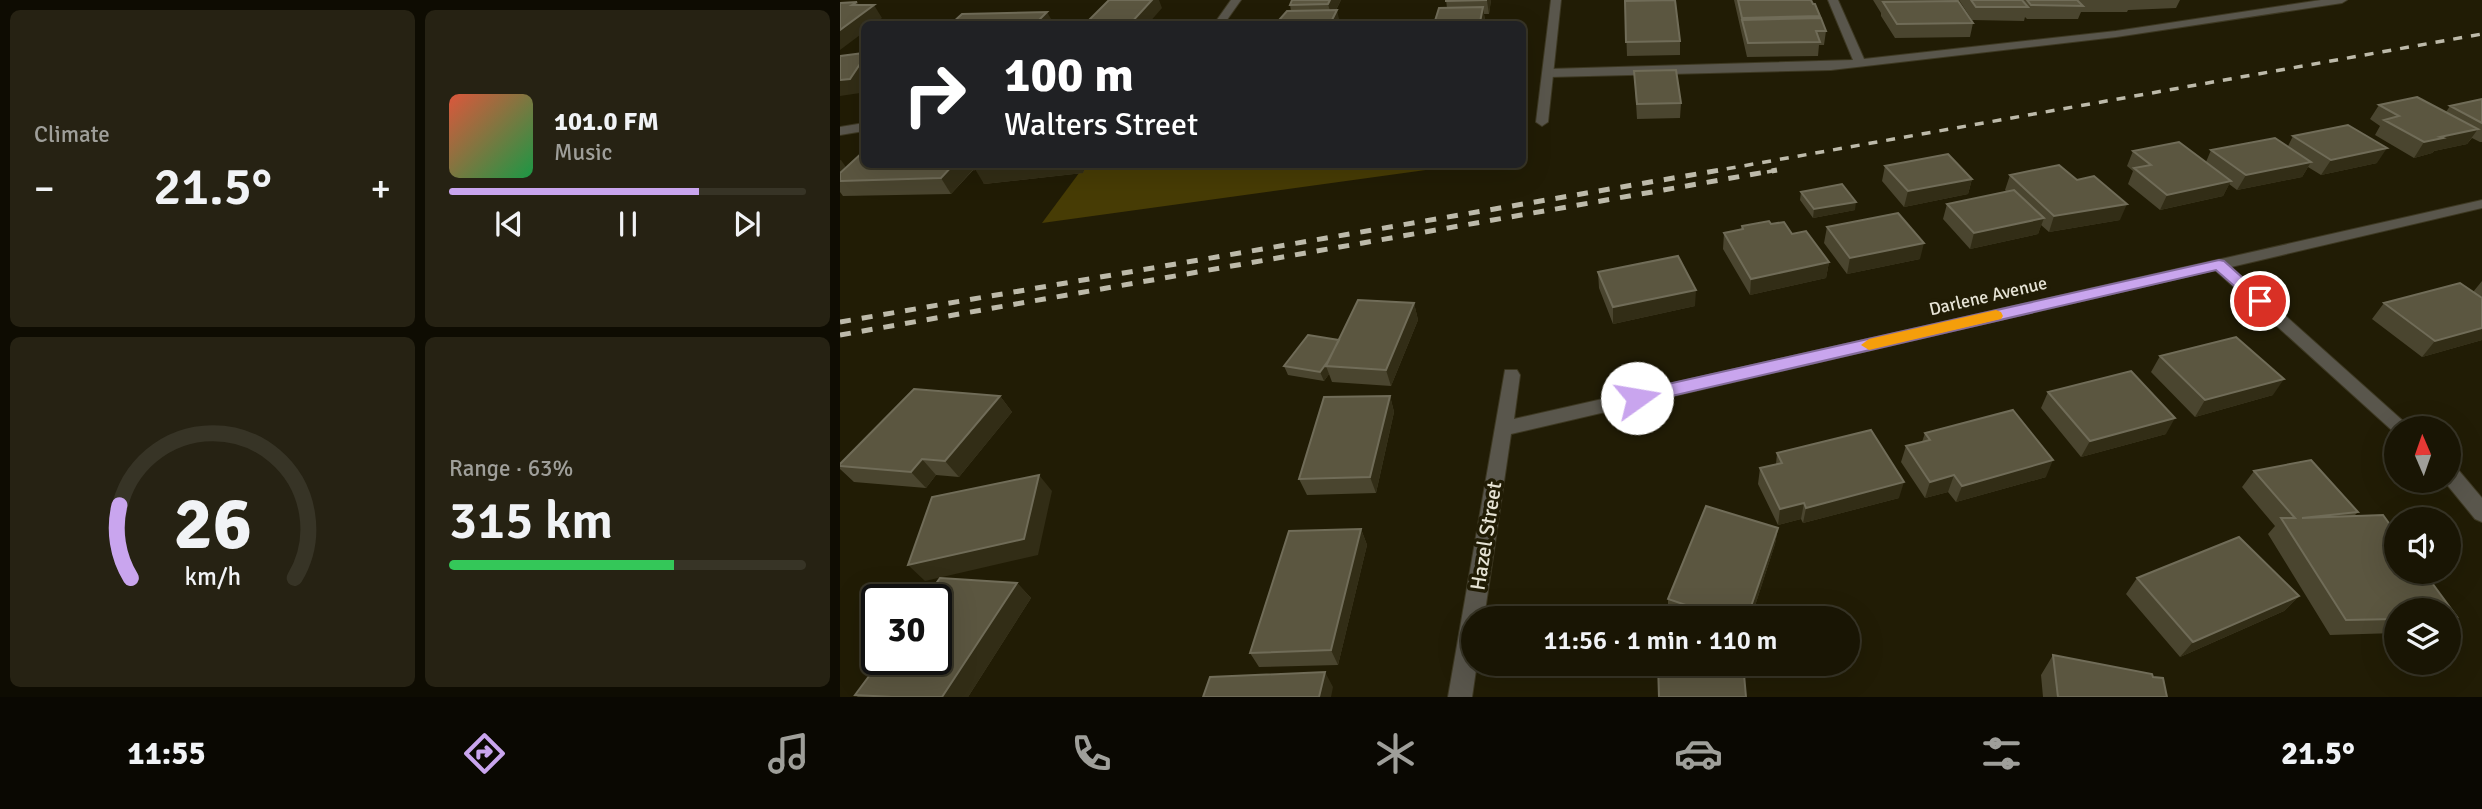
<!DOCTYPE html>
<meta charset="utf-8">
<style>
:root{--surface:#191504;--page:#262213;--text:#f1f3f6;--muted:#9f9f9a;--line:#373426;--accent:#c9a5ee}
body{margin:0;font-family:Signika,sans-serif;background:var(--page);color:var(--text);height:100vh;display:flex;flex-direction:column;font-size:26px;white-space:nowrap}
*{box-sizing:border-box;margin:0}
p{font-size:23px;color:var(--muted)}
.icon{flex:none;width:38px;height:38px;fill:none;stroke:currentColor;stroke-width:2;stroke-linecap:round;stroke-linejoin:round}
.map{position:relative;flex:1;overflow:hidden}
.panel{display:flex;flex-direction:column;gap:10px;padding:10px;background:#0e0c02;width:840px}
.panel>*{flex:none}
.hud{position:absolute;left:21px;top:21px;width:665px;height:147px;border-radius:10px;box-shadow:0 7px 28px #0002,0 0 0 2px var(--line);background:#202124;color:#fff;overflow:hidden}
.needle{width:46px;rotate:358deg}
.buttons{position:absolute;left:1544px;top:416px;display:grid;gap:14px}
.buttons a{display:grid;place-items:center;width:77px;height:77px;border-radius:50%;background:var(--surface);box-shadow:0 7px 28px #0002,0 0 0 2px var(--line);font-size:35px}
.speed{position:absolute;left:21px;top:584px;display:flex;gap:14px;font-size:35px;font-weight:700;text-align:center}
.speed>*{display:grid;place-content:center;width:91px;height:91px;border-radius:50%;background:var(--surface);box-shadow:0 7px 28px #0002,0 0 0 2px var(--line);line-height:1}
.speed .limit{border:4px solid #111;border-radius:10px;background:#fff;color:#111}
.pin{position:absolute;display:grid;place-items:center;width:60px;height:60px;color:#fff;margin:-30px;border:4px solid #fff;border-radius:50%;box-shadow:0 2px 7px #0007}
.me{position:absolute;width:77px;margin:-38px;rotate:77deg;stroke-linejoin:round;filter:drop-shadow(0 0 5px #0008)}
.turn{display:flex;align-items:center;gap:24px;height:147px;padding:0 28px;font-size:32px}
.turn .icon{width:91px;height:91px;stroke-width:2.5}
.turn b{display:block;font-size:49px;line-height:60px}
.big{font-size:52px;font-weight:600;line-height:1.1}
.panel .card{flex:1;display:flex;flex-direction:column;justify-content:center;gap:10px;min-width:0;padding:0 24px;border-radius:10px;background:var(--page)}
.panel .dial{align-items:center;gap:0}
.dial svg{height:182px;overflow:visible;fill:none;stroke:var(--line);stroke-width:7;stroke-linecap:round;text-anchor:middle}
.dial text{fill:var(--text);stroke:none}
.song{display:flex;align-items:center;gap:21px}
.cover{width:84px;height:84px;border-radius:10px;background:linear-gradient(135deg,hsl(10 70% 55%),hsl(140 70% 35%))}
.played{height:7px;border-radius:4px;background:linear-gradient(90deg,var(--accent) 70%,var(--line) 70%)}
.keys{display:flex;justify-content:space-around;direction:ltr}
.heat{display:flex;justify-content:space-between;align-items:center;font-size:38px;direction:ltr}
.charge{height:10px;border-radius:5px;background:linear-gradient(90deg,#34c759 63%,var(--line) 0)}
.panel .tiles{flex:1;display:grid;gap:10px;grid-template-columns:repeat(2,1fr)}
.trip{position:absolute;left:621px;top:606px;width:399px;height:70px;border-radius:35px;background:var(--surface);box-shadow:0 7px 28px #0002,0 0 0 2px var(--line);font-weight:600;line-height:70px;text-align:center}
.tab-bar{display:flex;height:112px;justify-content:space-around;align-items:center;background:#0a0802;color:var(--muted)}
.tab-bar .icon{width:49px;height:49px}
.tab-bar .selected{color:var(--accent)}
.tab-bar b{font-size:32px;color:var(--text)}
main{display:flex;flex:1;min-height:0}
.map>svg:first-child{display:block}
.green{fill:#473c05}
.lines{fill:none;stroke-linecap:round;stroke-linejoin:round}
.lane-casing{stroke:#3d3822;stroke-width:2}
.street-casing{stroke:#3d3822;stroke-width:2}
.lane{fill:#59564c;fill-rule:evenodd}
.street{fill:#59564c;fill-rule:evenodd}
.rail-far1{stroke:#bdbaaa;stroke-width:3.5;stroke-dasharray:9 9;stroke-linecap:butt}
.rail{stroke:#bdbaaa;stroke-width:5;stroke-dasharray:11 11;stroke-linecap:butt}
.wall{fill:#4a452f}
.shaded-wall{fill:#322d16}
.building{fill:#5b5640;stroke:#706c58;stroke-width:2}
.route{fill:#c9a5ee;stroke:#836b9b;stroke-width:2}
.slow{fill:#f59e0b}
.labels{text-anchor:middle;dominant-baseline:central;stroke-width:7;stroke-linejoin:round;paint-order:stroke}
.street-label{font-size:18px;fill:#e6e3d5;stroke:#211c05}
.near-street-label{font-size:21px;fill:#e6e3d5;stroke:#211c05}
</style>
<main>
<section class="panel">
<div class="tiles">
<div class="card"><p>Climate</p>
<div class="heat"><a>−</a><b class="big">21.5°</b><a>+</a></div>
</div>
<div class="card">
<div class="song"><i class="cover"></i><div><b>101.0 FM</b><p>Music</p></div></div>
<div class="played"></div>
<div class="keys"><svg class="icon" aria-label="previous" viewBox="0 0 24 24"><path d="M18 5L8 12l10 7zM5 5v14"/></svg><svg class="icon" aria-label="pause" viewBox="0 0 24 24"><path d="M8 5v14M16 5v14"/></svg><svg class="icon" aria-label="next" viewBox="0 0 24 24"><path d="M6 5l10 7-10 7zM19 5v14"/></svg></div>
</div>
<div class="card dial"><svg viewBox="0 0 100 80">
<path d="M14 69A42 42 0 1 1 86 69"/>
<path d="M14 69A42 42 0 0 1 9 37" stroke="#c9a5ee"/>
<text x="50" y="56" font-size="32" font-weight="700">26</text>
<text x="50" y="72" font-size="11">km/h</text>
</svg></div>
<div class="card"><p>Range · 63%</p><b class="big">315 km</b><div class="charge"></div></div>
</div>
</section>
<div class="map">
<svg width="1642" height="697" viewBox="0 0 1642 697">
<rect width="100%" height="100%" fill="#211c05"/>
<!-- green -->
<path class="green" d="M245,165H622L202,223Z"/>
<g class="lines">
<!-- lane casing -->
<g class="lane-casing">
<path id="lane" d="M988,0H998L1024,59L1276,31L1481,0H1507L1502,3L1276,37L991,70L709,77L703,73L709,69L1013,60Z"/>
</g>
<!-- street casing -->
<g class="street-casing">
<path id="street" d="M391,0H401L384,24H374Z
M711,0H721L708,122L702,126L696,122Z
M24,123V131L0,135V127Z
M1642,200V208L1391,267L1572,429H1556V434L1375,270L671,434L644,618H634V663H637L632,697H608L665,370H677L680,375L674,419Z
M1608,464L1615,466L1642,498V522L1635,519L1604,481H1608Z"/>
</g>
<!-- lane -->
<use href="#lane" class="lane"/>
<!-- street -->
<use href="#street" class="street"/>
<!-- rail-far1 -->
<path class="rail-far1" d="M869,172L1642,34
M927,172L942,169"/>
<!-- rail -->
<path class="rail" d="M0,322L880,170
M0,335L937,170"/>
</g>
<!-- wall -->
<path class="wall" d="M452,0H501L496,10L500,24H440L439,20L451,11L450,5Z
M606,0H651L649,14H644L645,21L644,24H594L607,8Z
M792,0H835L840,41V55L787,56L785,1Z
M894,0H971L980,16V18L986,31L984,45H979L978,56L907,57Z
M1033,0H1117L1133,23L1130,37L1055,38L1041,16V13Z
M1119,0H1340L1336,8L1289,10H1288L1287,12H1241L1238,19H1187L1185,17L1184,21L1132,20Z
M794,71L841,103L840,118L797,119Z
M1642,99V142H1640L1632,138L1627,144L1594,151L1592,153L1574,158L1535,135L1540,126L1530,119L1539,105L1606,112L1610,106Z
M1453,136L1537,163L1481,175L1468,167L1462,177L1397,190L1389,184L1383,196L1320,210L1288,184L1293,171L1287,166L1293,151L1366,162L1371,150L1448,146Z
M0,160L6,168L24,164H247L243,173L144,184L137,166L111,194L3,196L0,192Z
M1045,166L1132,179L1128,194L1064,207L1042,181Z
M1170,175L1280,220L1209,232L1201,225L1198,234L1130,249L1103,219L1107,204L1167,192L1165,190Z
M961,192L1015,210L973,218L960,200Z
M931,224L952,234L989,262L986,278L910,295L883,249L884,233L901,230L902,226Z
M987,227L1080,259L1007,274L984,243Z
M758,272L855,306L773,324L759,288Z
M1642,281V340L1582,357L1532,319L1544,303L1633,292Z
M574,303L578,320L551,386L492,382L489,374L484,381L448,375L444,366Z
M1320,356L1433,395L1355,417L1311,372Z
M1208,392L1326,434L1241,457L1201,408Z
M160,396L172,412L119,477L96,475L86,488L14,482L0,469V464Z
M550,396L554,412L536,493L467,495L459,479Z
M1085,433L1206,477L1116,502L1108,492L1085,498L1061,462L1066,446L1082,442Z
M937,453L1059,498L963,523L961,519L938,525L918,484L920,468L936,464Z
M1414,471L1518,512L1514,516L1617,617L1608,625V611H1556V633L1490,635L1428,534L1435,526L1402,487Z
M938,528L935,544L911,618H839L828,614V599Z
M521,529L527,545L498,665L419,667L410,653Z
M1297,578L1459,596L1444,611L1340,657L1286,594Z
M177,583L191,598L128,697H18L15,695Z
M1213,655L1313,677L1327,697H1203L1201,675Z"/>
<!-- shaded-wall -->
<path class="shaded-wall" d="M312,0H319L322,8L308,24H290Z
M490,0H501L492,18L488,4Z
M647,0H651L649,14L647,1Z
M17,2L24,12L34,5L42,18L34,24H24V32L0,50V30L12,5Z
M643,7L645,21L644,24H640Z
M497,10L500,24H490Z
M207,12L214,24H195Z
M24,58V86L20,93L0,96V80Z
M1638,129L1627,144L1594,151L1592,153L1574,158L1584,142L1600,137Z
M1547,148L1537,163L1481,175L1491,160Z
M1,160L12,176L0,181V161Z
M1471,162L1462,177L1397,190L1406,175Z
M114,164H138L111,194L101,178Z
M175,164H247L243,173L144,184L135,169Z
M1132,179L1128,194L1064,207L1068,191Z
M1391,181L1383,196L1320,210L1327,195Z
M1016,202L1015,210L973,218L974,209Z
M1287,204L1280,220L1209,232L1214,216Z
M1204,218L1198,234L1130,249L1134,233Z
M1084,243L1080,259L1007,274L1010,258Z
M989,262L986,278L910,295L911,279Z
M856,290L855,306L773,324V307Z
M574,303L578,320L551,386L546,370Z
M1642,328V340L1582,357L1595,341Z
M503,340L486,366L489,374L484,381L480,372Z
M1444,379L1433,395L1355,417L1365,400Z
M160,396L172,412L119,477L105,461Z
M550,396L554,412L536,493L530,477Z
M1335,418L1326,434L1241,457L1250,441Z
M82,459L96,475L86,488L71,472Z
M1213,460L1206,477L1116,502L1122,486Z
M199,475L212,491L198,555L85,581L68,565Z
M1114,475L1108,492L1085,498L1090,482Z
M1064,482L1059,498L963,523L966,508Z
M964,503L961,519L938,525L940,509Z
M938,528L935,544L911,618H907Z
M521,529L527,545L498,665L491,650Z
M177,583L191,598L128,697H102Z
M1459,596L1444,611L1340,657L1353,642Z
M485,672L493,687L491,697H479Z"/>
<!-- building -->
<path class="building" d="M269,0H312L290,24H245Z
M452,0H490L488,4L450,5Z
M606,0H647L606,1Z
M835,0L840,41L786,42L785,1Z
M898,0H971L973,4H975L980,16L902,18Z
M1131,0H1182L1188,7H1136Z
M1187,0H1237L1243,6L1191,5Z
M1118,1L1133,23L1057,24L1043,2Z
M17,2L12,5H34L0,30V3Z
M643,7L640,22H636L635,24H594L599,8Z
M497,10L490,24H442L439,20L447,11Z
M207,12L195,24H111L122,14Z
M981,18L986,31H976L980,42L908,43L902,20Z
M24,53V58L10,79L0,80V56Z
M836,70L841,103L797,104L794,71Z
M1577,97L1638,129L1600,137L1603,138L1584,142L1544,120L1559,116L1539,105Z
M1642,99V123L1610,106Z
M1508,125L1547,148L1491,160L1453,136Z
M1435,138L1471,162L1406,175L1371,150Z
M1339,142L1391,181L1327,195L1294,168L1311,165L1293,151Z
M24,151V164H114L101,178L0,181V173Z
M1108,154L1132,179L1068,191L1045,166Z
M137,164H175L135,169Z
M1219,165L1237,180L1254,176L1287,204L1214,216L1170,175Z
M1002,184L1016,202L974,209L961,192Z
M1174,190L1204,218L1134,233L1107,204Z
M1058,213L1084,243L1010,258L987,227Z
M929,221L931,224L944,222L952,234L966,231L989,262L911,279L884,233L903,229L902,226Z
M838,256L856,290L773,307L758,272Z
M1620,283L1642,298V328L1595,341L1544,303Z
M518,300L574,303L546,370L486,366Z
M468,335L499,340L488,361L480,372L444,366Z
M1396,337L1444,379L1365,400L1320,356Z
M1291,371L1335,418L1250,441L1208,392Z
M74,389L160,396L105,461L82,459L71,472L0,466V464Z
M550,396L530,477L459,479L484,397Z
M1173,410L1213,460L1122,486L1114,475L1090,482L1066,446L1090,440L1085,433Z
M1031,430L1064,482L966,508L964,503L940,509L920,468L942,463L937,453Z
M1471,460L1518,512L1462,518L1543,515L1556,533V572H1584L1617,617L1608,618V611H1556V619L1506,620L1441,518H1455L1414,471Z
M199,475L184,539L68,565L92,497Z
M866,506L938,528L907,618H884L828,599Z
M521,529L491,650L410,653L449,531Z
M1399,537L1459,596L1353,642L1297,578Z
M100,578L177,583L102,697H52L15,695L41,660H96V600H84Z
M1213,655L1312,674L1313,677L1323,678L1327,697H1218Z
M878,663H903L906,697H819L818,665Z
M485,672L479,697H363L370,677Z"/>
<!-- route -->
<path class="route" d="M1379,260L1384,261L1425,298L1427,301L1425,304H1415L1376,270L797,404L788,398L797,391Z"/>
<!-- slow -->
<path class="slow" d="M1156,310L1161,312L1163,316L1161,319L1029,350L1021,345L1029,339Z"/>
<g class="labels">
<!-- street labels -->
<g class="street-label">
<text transform="translate(1148 296) rotate(-13)">Darlene Avenue</text>
</g>
<!-- near-street labels -->
<g class="near-street-label">
<text transform="translate(646 536) rotate(-81)">Hazel Street</text>
</g>
</g>
</svg>
<div class="buttons">
<a><svg class="needle" viewBox="-14 -14 28 28"><path d="M0-13l5 13h-10z" fill="#e53935"/><path d="M0 13l5-13h-10z" fill="#9f9f9a"/></svg></a>
<a><svg class="icon" aria-label="sound" viewBox="0 0 24 24"><path d="M4 9h4l5-4v14l-5-4H4zM17 9q2 3 0 6"/></svg></a>
<a><svg class="icon" aria-label="layers" viewBox="0 0 24 24"><path d="M12 4l9 5-9 5-9-5zM3 14l9 5 9-5"/></svg></a>
</div>
<div class="speed"><div class="limit">30</div></div>
<div class="pin" style="left:1420px;top:301px;background:#d93025"><svg class="icon" aria-label="arrive" viewBox="0 0 24 24"><path d="M6 21V4h12l-3 4 3 4H6"/></svg></div>
<svg class="me" style="left:797px;top:398px" viewBox="-20 -20 40 40"><circle r="19" fill="#fff"/><path d="M0-13L10 11 0 6-10 11z" fill="#c9a5ee"/></svg>
<div class="trip">11:56 · 1 min · 110 m</div>
<div class="hud">
<div class="turn"><svg class="icon" aria-label="right" viewBox="0 0 24 24"><path d="M7 20v-9h11M14 6l5 5-5 5"/></svg><div><b>100 m</b>Walters Street</div></div>
</div>
</div>
</main>
<nav class="tab-bar">
<b>11:55</b>
<svg class="icon selected" aria-label="directions" viewBox="0 0 24 24"><path d="M12 3l9 9-9 9-9-9zM9 14v-3h6M13 9l2 2-2 2"/></svg>
<svg class="icon" aria-label="music" viewBox="0 0 24 24"><path d="M9 18V5l10-2v13"/><circle cx="6" cy="18" r="3"/><circle cx="16" cy="16" r="3"/></svg>
<svg class="icon" aria-label="phone" viewBox="0 0 24 24"><path d="M5 4h4l2 5-3 2q2 4 5 5l2-3 5 2v4C11 20 4 13 5 4z"/></svg>
<svg class="icon" aria-label="climate" viewBox="0 0 24 24"><path d="M12 3v18M4 7l16 10M4 17L20 7"/></svg>
<svg class="icon" aria-label="car" viewBox="0 0 24 24"><path d="M5 17H2v-5l4-1 3-4h7l3 4 3 1v5h-3M9 17h6M6 11h13"/><circle cx="7" cy="17" r="2"/><circle cx="17" cy="17" r="2"/></svg>
<svg class="icon" aria-label="filters" viewBox="0 0 24 24"><path d="M4 7h16M4 17h16"/><circle cx="9" cy="7" r="2"/><circle cx="15" cy="17" r="2"/></svg>
<b>21.5°</b>
</nav>
